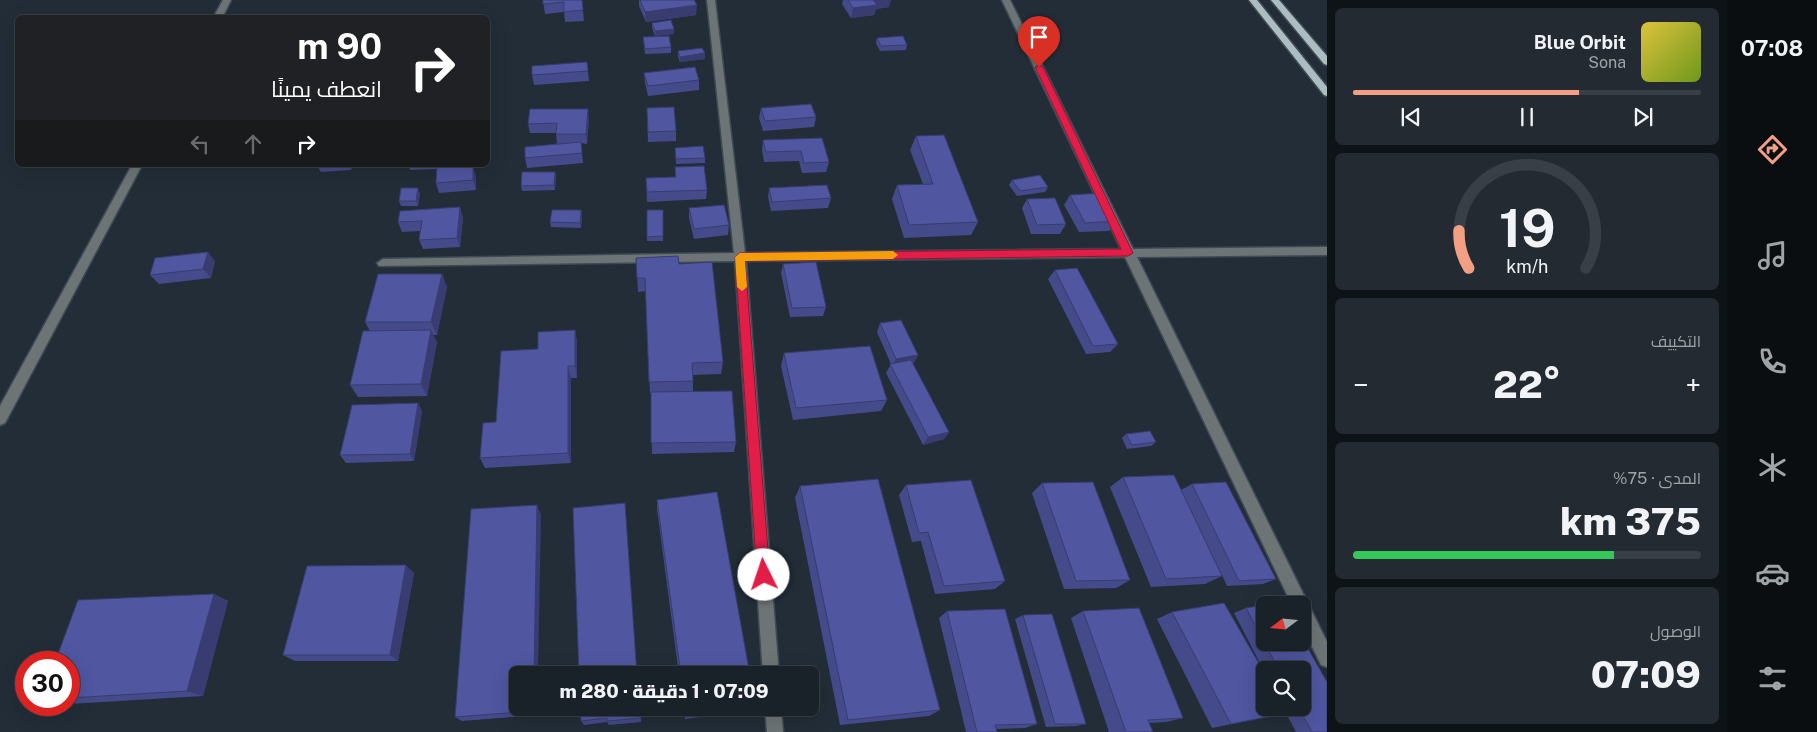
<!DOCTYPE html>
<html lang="ar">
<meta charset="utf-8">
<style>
:root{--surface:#1a2229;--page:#232a31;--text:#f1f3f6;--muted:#9fa4a8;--line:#383f46;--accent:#f39f83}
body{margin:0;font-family:"Public Sans",Cairo,sans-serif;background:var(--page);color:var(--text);direction:rtl;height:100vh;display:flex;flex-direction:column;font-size:19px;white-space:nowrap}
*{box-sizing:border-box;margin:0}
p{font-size:16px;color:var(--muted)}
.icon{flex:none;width:28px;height:28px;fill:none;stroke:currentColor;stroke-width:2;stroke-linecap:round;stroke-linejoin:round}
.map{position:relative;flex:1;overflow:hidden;direction:ltr}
.panel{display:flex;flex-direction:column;gap:8px;padding:8px;background:#0e1317;width:400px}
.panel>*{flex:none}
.guide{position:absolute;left:15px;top:15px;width:475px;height:152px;border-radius:8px;box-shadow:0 5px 20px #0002,0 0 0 1px var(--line);direction:rtl;background:#202124;color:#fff;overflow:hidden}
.needle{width:32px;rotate:254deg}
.controls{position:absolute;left:1256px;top:596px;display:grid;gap:10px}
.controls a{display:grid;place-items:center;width:55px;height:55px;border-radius:8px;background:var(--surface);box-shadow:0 5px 20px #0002,0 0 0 1px var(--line);font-size:25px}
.speed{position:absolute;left:15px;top:651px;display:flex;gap:10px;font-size:25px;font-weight:700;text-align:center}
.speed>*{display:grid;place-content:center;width:65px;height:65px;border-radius:50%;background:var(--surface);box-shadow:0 5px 20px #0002,0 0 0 1px var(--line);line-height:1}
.speed .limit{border:8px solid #d22;background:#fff;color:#111}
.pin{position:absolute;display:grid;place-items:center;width:42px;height:42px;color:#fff;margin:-51px -21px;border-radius:50% 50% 50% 0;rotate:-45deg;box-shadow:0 0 5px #0007}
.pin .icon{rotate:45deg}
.me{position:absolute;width:55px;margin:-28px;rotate:356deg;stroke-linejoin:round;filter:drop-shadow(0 0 4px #0008)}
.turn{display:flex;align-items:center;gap:18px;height:105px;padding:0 25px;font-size:22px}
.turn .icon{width:65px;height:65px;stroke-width:2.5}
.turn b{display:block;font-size:35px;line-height:42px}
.lanes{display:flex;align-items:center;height:48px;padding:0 25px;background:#0003;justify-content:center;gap:25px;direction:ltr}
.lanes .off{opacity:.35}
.big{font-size:38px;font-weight:800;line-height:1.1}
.panel .card{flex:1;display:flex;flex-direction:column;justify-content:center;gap:8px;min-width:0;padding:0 18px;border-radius:8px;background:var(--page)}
.panel .dial{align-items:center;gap:0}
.dial svg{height:130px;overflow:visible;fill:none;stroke:var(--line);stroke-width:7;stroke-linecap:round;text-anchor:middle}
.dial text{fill:var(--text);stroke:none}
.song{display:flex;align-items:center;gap:15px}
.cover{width:60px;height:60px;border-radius:8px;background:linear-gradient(135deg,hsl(50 70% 55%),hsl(80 70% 35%))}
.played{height:5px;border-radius:2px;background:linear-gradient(90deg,var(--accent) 65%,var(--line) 65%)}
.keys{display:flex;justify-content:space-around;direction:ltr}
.heat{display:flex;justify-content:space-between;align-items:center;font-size:28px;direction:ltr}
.charge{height:8px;border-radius:4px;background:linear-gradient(90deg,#34c759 75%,var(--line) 0)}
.trip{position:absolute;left:509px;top:666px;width:310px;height:50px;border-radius:8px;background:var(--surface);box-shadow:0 5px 20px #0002,0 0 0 1px var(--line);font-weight:800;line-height:50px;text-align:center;direction:rtl}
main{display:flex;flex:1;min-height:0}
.tab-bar{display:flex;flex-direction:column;width:90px;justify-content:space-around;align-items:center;background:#0a0e10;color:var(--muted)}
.tab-bar .icon{width:35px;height:35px}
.tab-bar .on{color:var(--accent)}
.tab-bar b{font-size:22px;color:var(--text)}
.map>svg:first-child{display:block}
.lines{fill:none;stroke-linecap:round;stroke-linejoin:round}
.minor-casing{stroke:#404a54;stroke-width:3}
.major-casing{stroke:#404a54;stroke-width:3}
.minor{fill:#6c7476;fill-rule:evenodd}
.major{fill:#acbdc2;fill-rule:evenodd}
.wall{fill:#454a8a}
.shaded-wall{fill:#383c70}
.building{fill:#5056a0;stroke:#383c70}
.route{fill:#e11d48;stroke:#92132f}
.slow{fill:#f59e0b}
</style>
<main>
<nav class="tab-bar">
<b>07:08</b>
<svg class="icon on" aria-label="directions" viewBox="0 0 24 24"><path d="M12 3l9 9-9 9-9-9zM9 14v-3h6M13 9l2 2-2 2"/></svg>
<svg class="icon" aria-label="music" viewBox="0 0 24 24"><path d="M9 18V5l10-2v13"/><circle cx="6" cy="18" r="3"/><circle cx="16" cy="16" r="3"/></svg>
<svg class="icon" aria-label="phone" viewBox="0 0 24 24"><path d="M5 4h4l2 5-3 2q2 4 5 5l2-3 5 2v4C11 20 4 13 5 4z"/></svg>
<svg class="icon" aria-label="climate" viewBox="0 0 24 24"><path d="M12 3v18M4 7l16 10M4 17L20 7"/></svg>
<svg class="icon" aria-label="car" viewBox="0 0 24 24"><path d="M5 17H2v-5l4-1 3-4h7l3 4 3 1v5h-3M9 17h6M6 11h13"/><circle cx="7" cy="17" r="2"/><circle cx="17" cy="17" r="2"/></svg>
<svg class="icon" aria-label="filters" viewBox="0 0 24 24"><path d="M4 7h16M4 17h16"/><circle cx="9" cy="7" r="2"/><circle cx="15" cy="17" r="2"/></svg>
</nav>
<section class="panel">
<div class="card">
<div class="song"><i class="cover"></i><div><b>Blue Orbit</b><p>Sona</p></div></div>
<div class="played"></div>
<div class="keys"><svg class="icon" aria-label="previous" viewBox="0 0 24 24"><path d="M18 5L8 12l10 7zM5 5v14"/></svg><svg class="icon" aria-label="pause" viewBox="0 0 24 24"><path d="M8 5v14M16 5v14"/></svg><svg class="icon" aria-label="next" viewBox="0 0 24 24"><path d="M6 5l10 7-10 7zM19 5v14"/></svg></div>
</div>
<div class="card dial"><svg viewBox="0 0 100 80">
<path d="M14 69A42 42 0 1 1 86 69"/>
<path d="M14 69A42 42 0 0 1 8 46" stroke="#f39f83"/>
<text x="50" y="56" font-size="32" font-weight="700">19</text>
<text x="50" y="72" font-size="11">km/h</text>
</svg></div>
<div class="card"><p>التكييف</p>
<div class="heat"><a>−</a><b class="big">22°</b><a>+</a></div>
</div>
<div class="card"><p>المدى · 75%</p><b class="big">375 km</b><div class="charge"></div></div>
<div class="card"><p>الوصول</p><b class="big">07:09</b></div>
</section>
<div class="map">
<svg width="1327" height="732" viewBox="0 0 1327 732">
<rect width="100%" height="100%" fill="#222d37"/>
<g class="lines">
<!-- minor casing -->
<g class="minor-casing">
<path id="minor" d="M223,0H231L222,18H213Z
M707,0H715L745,253L1121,249L1002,0H1010L1133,249L1327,247V255L1137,257L1327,642V667L1321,665L1302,626V605H1292L1125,257L746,261L779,675H763L735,261L379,266L377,263L383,259L734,253Z
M132,165H142L5,423L0,425V406Z
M765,708H781L783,732H767Z"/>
</g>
<!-- major casing -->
<g class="major-casing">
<path id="major" d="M1249,0H1257L1327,87V96L1324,95Z
M1271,0H1279L1327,56V65L1324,64Z"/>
</g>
<!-- minor -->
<use href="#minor" class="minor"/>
<!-- major -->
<use href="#major" class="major"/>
</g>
<!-- wall -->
<path class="wall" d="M543,0H582L584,21L565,22L564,12L545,14Z
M639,0H694L696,15L646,22L639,6Z
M843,0H891L889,7L876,9L874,15L851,18L842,4Z
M652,23L674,29V34L655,36L652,28Z
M643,37L671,47V53L645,54Z
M877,38L907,45L906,50L880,51L876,43Z
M678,51L705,53V59L680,62L678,57Z
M587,62L589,81L534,85L532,75Z
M644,73L699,80V90L648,96L645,83Z
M647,108L676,131V141L648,142Z
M761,108L816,117L814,127L763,131L759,118Z
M589,119L587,144L581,143L583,163L527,168L525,158L557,143L556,133H530L528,124Z
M916,136L978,222L971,235L904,238L892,199L897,185L923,184L910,150Z
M822,138L829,162L826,172L802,173L799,161L764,162L762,150L763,140Z
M675,148L705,158V163L676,164Z
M318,165H353L351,170L321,172L318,167Z
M409,165H468L469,167L476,176V190L439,193L436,183L437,169L410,170Z
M675,167L707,190L706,199L647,202L646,178L675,177Z
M555,172L556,177L555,190L522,191L521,186Z
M1012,180L1048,187L1045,192L1017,196L1009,185Z
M769,188L831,198L828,208L771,211L768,197Z
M420,193L418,206H401L399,201Z
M1070,195L1116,221L1109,231L1079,232L1064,205Z
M1027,199L1066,224L1060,234H1031L1022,208Z
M689,208L729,225L728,235L694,239L689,218Z
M581,210L582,215L581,228L551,227L550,222Z
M647,210H663V241H647Z
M463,217L460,247L423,249L419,240L420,231L402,232L398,222Z
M636,258L679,264L723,362L721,374L693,375V391L736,442L734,452L652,454L651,394H650L646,291L638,292Z
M215,261L211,278L159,284L150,275Z
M783,264L826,307L823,316L790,317L781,273Z
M1055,270L1118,344L1110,352L1086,354L1048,279Z
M442,274L447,287L437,335H433L437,342L427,396L358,397L350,385L370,331L365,322Z
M880,323L918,355L913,364L949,432L944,439L923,445L886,373L891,364L877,332Z
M575,330L577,342V378H571V463L485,468L480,458L538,349Z
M784,353L887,400L881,411L793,420L781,366Z
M422,411L414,461L346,463L340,455Z
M1126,434L1156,442L1151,446L1127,449L1122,438Z
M1123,477L1222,576L1205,584L1151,587L1110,487Z
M1042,483L1130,580L1116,588L1064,589L1032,493Z
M1192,484L1276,579L1263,584L1227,586L1181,490Z
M906,485L1005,581L995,589L935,594L921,541L912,542L899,495Z
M800,486L940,710L929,716L840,725L795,498Z
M657,500L750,675H679L657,509Z
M541,515L518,708H538V715L462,721L455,717Z
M414,573L398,661H295L283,655Z
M214,594L228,601L203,696L69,704V662Z
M1224,603L1265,674V708H1302V670H1265V673L1234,613L1246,608L1265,605V642H1302V638L1327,682V732H1296L1286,713L1212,728L1157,619L1172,612Z
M947,611L1037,724L1025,728L996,729L997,732H966L939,618Z
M1083,611L1183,718L1166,722L1149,723L1153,732H1109L1071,618Z
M1023,615L1086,724L1076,726L1046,727L1015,619Z
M580,708H640L641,722L609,725L607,722L584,725L581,721Z
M684,708H754L752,710L685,719Z"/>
<!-- shaded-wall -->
<path class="shaded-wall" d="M873,0H891L889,7L876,9L874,15L851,18L853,8Z
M697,5L696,15L646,22L645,12Z
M674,29V34L655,36V31Z
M705,53V59L680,62V57Z
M588,109L589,119L587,144L586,134Z
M349,165H353L351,170Z
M473,167L476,176V190L473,180Z
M555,172L556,177L555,190L554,185Z
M418,188L420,193L418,206L416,201Z
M460,207L463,217L460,247L457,238Z
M581,210L582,215L581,228L580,223Z
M208,252L215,261L211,278L203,269Z
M442,274L447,287L437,335L431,322Z
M431,330L437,342L427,396L421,384Z
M575,330L577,342V378L575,366Z
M918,355L914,363L892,367L896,359Z
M568,366L571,378V463L568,453Z
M418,403L422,411L414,461L410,454Z
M949,432L944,439L923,445L928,437Z
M537,505L541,515L538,675H534Z
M406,565L414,573L398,661L390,655Z
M214,594L228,601L203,696L187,691Z
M534,708H538V715L533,711Z"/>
<!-- building -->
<path class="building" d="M543,0H582L583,10L564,12V2L543,4Z
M640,0H694L697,5L645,12Z
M848,0H873L877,5L853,8Z
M671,20L674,29L655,31L652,23Z
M669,36L671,47L645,49L643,37Z
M903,36L907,45L881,46L877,38Z
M702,48L705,53L680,57L678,51Z
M587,62L588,71L532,75V66Z
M695,67L699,80L648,86L644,73Z
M811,104L816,117L765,121L761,108Z
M674,107L676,131L648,132L647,108Z
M530,109H588L586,134H556L557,123L528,124Z
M944,135L978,222L909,225L897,185L933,184L916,136Z
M822,138L829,162L804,163L801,151L766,152L763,140Z
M581,142L582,153L525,158V147Z
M703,146L705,158L676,159L675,148Z
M318,165H349L318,167Z
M437,165H466L465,167H473V180L436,183Z
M704,166L707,190L647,192L646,178L676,177L675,167Z
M522,172H555L554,185L521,186Z
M1040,175L1048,187L1020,191L1012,180Z
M827,185L831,198L772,202L769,188Z
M401,188H418L416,201H399Z
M1101,193L1116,221L1085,223L1070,195Z
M1055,198L1066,224L1037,225L1027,199Z
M724,205L729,225L694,229L689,208Z
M460,207L457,238L419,240L422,221L398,222L400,211Z
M552,210H581L580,223L550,222Z
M647,210H663V236L647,237Z
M208,252L203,269L150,275L155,258Z
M678,256L679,264L712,262L723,362L692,363L693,381L649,382L645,278H637L636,258Z
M816,262L826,307L792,308L783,264Z
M1077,268L1118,344L1093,346L1055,270Z
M378,274H442L431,322H365Z
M901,320L918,355L896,359L880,323Z
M431,330L421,384L350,385L363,331Z
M575,330V366H568V453L480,458L483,423L496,422L501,351L538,349V332Z
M870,346L887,400L796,408L784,353Z
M911,360L949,432L928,437L890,364Z
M732,391L736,442L651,443V392Z
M418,403L410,454L340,455L352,405Z
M1150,431L1156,442L1132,445L1126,434Z
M1174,475L1222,576L1166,579L1123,477Z
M878,479L940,710L848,720L800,486Z
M971,480L1005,581L944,586L928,532L919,533L906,485Z
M1093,482L1130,580L1076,581L1042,483Z
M1226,482L1276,579L1239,581L1192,484Z
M717,492L750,675H681L657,500Z
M625,503L637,675H579L573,508Z
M537,505L534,675H518V708H534L533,711L455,717L471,509Z
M406,565L390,655H283L307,566Z
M214,594L187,691L69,698V662H55L78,600Z
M1224,603L1265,674V708H1284L1287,713L1231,724L1172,612Z
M1283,603L1284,605H1268Z
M1265,605V642H1302V638L1327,682V732H1312L1299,708H1302V670H1279L1246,608Z
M1139,608L1183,718L1148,720L1153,732H1126L1083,611Z
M1005,609L1037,724L995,725L997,732H977L947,611Z
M1052,614L1086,724H1055L1023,615Z
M580,708H640L641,718L607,721V718L581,721Z
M685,708H739L686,715Z"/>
<!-- route -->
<path class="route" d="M1039,65L1043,67L1133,253L1128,256L745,261L770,575L768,580L764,582L759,580L757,575L735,257L740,253L1121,249L1035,67Z"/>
<!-- slow -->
<path class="slow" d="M893,251L898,255L893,259L745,261L747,287L742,291L737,287L735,257L740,253Z"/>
</svg>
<div class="controls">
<a><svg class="needle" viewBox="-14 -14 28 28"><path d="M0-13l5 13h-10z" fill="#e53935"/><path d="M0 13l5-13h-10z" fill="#9fa4a8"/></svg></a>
<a><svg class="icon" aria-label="search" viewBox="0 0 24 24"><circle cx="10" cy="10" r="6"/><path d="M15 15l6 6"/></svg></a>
</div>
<div class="speed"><div class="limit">30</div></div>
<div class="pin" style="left:1039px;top:67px;background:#d93025"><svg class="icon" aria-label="arrive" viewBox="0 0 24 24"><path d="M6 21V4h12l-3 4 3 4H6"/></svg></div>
<svg class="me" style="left:764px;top:575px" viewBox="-20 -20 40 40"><circle r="19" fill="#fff"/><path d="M0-13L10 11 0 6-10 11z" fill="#e11d48"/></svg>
<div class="trip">07:09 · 1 دقيقة · 280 m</div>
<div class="guide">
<div class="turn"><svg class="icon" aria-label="right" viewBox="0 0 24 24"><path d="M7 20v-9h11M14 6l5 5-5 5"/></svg><div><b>90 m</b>انعطف يمينًا</div></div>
<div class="lanes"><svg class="icon off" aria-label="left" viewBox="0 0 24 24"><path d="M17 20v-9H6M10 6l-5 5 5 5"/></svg><svg class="icon off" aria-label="ahead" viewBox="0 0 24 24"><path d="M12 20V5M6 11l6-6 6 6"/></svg><svg class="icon" aria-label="right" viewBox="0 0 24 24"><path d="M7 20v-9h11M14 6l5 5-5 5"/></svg></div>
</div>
</div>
</main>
